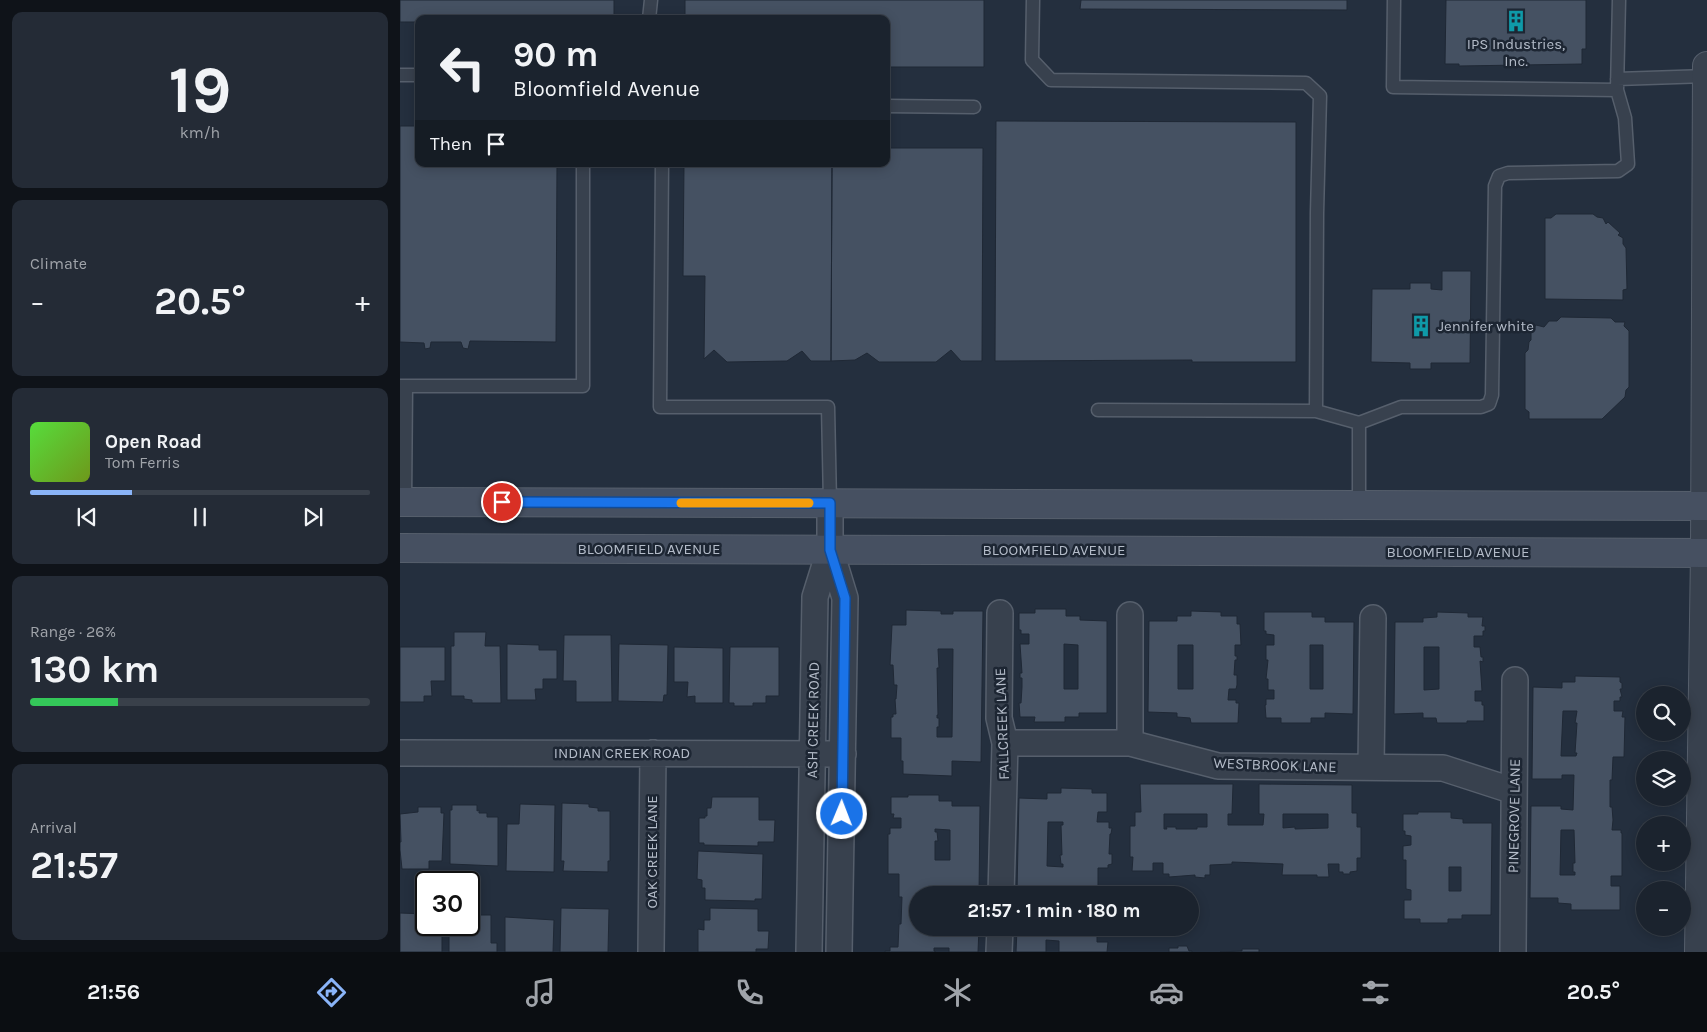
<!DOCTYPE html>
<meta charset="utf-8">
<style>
:root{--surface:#1b232e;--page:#242b36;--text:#f1f3f6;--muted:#a0a4aa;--line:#39404a;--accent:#8ab4f8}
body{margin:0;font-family:Karla,sans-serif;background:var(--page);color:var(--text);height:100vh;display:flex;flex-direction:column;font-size:19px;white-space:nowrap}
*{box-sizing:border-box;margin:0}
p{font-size:16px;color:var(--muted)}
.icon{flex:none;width:28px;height:28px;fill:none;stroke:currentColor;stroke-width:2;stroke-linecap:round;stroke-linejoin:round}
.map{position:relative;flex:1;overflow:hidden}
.sheet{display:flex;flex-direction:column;gap:12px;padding:12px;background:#0f1319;width:400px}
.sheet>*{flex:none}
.top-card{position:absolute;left:15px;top:15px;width:475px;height:152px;border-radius:10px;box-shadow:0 2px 12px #0003,0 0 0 1px var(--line);background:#1b232e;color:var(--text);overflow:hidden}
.controls{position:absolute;left:1236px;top:686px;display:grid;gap:10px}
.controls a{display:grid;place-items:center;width:55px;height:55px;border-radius:50%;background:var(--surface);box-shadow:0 2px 12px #0003,0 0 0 1px var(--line);font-size:25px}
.speed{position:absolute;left:15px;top:871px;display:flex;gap:10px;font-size:25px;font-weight:700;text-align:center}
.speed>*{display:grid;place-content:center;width:65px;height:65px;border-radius:50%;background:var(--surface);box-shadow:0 2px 12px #0003,0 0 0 1px var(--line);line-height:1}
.speed .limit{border:2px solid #111;border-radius:8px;background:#fff;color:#111}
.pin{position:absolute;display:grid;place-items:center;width:42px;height:42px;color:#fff;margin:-21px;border:2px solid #fff;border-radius:50%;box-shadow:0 1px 5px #0007}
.me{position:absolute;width:55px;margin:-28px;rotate:1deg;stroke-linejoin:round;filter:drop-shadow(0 0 4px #0008)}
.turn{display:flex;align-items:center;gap:18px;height:105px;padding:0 15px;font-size:22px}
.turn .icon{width:65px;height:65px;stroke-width:2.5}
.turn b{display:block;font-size:35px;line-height:42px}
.then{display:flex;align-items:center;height:48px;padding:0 15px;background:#0003;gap:10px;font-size:19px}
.big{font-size:38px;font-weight:700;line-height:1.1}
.sheet .widget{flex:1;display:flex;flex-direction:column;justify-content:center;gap:8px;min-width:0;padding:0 18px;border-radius:10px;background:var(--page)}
.sheet .dial{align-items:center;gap:0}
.dial b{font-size:65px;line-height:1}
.song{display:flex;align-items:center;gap:15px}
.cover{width:60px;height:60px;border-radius:8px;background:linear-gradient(135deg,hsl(110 70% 55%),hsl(80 70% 35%))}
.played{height:5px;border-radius:2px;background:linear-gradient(90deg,var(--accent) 30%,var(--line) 30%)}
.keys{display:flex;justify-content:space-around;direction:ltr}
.heat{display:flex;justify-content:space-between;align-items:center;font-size:28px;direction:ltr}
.charge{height:8px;border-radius:4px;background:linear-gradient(90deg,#34c759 26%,var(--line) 0)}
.trip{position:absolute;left:509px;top:886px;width:290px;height:50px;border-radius:25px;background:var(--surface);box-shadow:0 2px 12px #0003,0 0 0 1px var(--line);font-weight:700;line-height:50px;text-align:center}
.menu{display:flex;height:80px;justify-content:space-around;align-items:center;background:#0b0e12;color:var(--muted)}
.menu .icon{width:35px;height:35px}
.menu .on{color:var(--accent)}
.menu b{font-size:22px;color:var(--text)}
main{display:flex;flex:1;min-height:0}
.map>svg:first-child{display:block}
.building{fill:#455162;stroke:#1f2835;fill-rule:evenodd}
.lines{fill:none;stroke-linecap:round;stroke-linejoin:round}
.service-casing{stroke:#565f6c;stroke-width:15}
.minor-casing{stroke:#565f6c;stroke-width:28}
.tertiary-casing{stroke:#565f6c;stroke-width:30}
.secondary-casing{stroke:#565f6c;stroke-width:30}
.service{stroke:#38414e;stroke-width:12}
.minor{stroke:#38414e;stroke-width:25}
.tertiary{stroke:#38414e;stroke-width:28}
.secondary{stroke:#465061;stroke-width:28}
.route-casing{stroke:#114b97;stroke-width:12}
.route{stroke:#1a73e8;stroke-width:9}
.slow{stroke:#f59e0b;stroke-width:9}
.labels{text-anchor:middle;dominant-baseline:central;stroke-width:5;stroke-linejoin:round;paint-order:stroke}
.poi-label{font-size:15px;fill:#b4bcc9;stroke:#1d2633}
.street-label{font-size:15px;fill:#b4bcc9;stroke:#1d2633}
</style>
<main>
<section class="sheet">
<div class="widget dial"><b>19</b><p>km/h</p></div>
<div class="widget"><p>Climate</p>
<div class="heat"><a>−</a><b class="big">20.5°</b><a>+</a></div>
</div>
<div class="widget">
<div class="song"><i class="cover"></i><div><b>Open Road</b><p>Tom Ferris</p></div></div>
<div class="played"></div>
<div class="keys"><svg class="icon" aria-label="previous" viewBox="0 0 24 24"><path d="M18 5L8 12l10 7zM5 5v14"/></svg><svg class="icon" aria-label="pause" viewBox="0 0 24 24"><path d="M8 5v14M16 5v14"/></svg><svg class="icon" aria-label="next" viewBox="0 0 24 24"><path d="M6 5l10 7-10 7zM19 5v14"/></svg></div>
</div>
<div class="widget"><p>Range · 26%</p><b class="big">130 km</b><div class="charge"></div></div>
<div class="widget"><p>Arrival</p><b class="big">21:57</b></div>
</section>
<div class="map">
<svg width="1307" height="952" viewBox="0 0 1307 952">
<rect width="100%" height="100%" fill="#242f3e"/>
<!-- building -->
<path class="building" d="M0,0H214V19H19V22H0Z
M285,0H584V67H486V19H285Z
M681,0H947V10L680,9Z
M1046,0H1186V49H1182V64L1059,66V64H1045Z
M596,121L896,122V362H792V360L595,361Z
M0,126H19V164H157L156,342L70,341L68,349L63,348L61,342H31L30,348L25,349L24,343L0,342Z
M486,148H583L582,361H561L551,350L536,362H479L467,353L455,360L431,361L432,164H486Z
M284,164H432L431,361H411L402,351L387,361L327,362L314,350L304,359L305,276H283Z
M1156,214H1193L1197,217L1203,218L1206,224L1208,222L1220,233L1218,235L1223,238V244L1226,248L1227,289L1223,290V300L1145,299V218H1151Z
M1042,271H1071L1070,363H1031V369H1010V363L971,362L972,289H1010V283H1031V289L1042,290Z
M1161,317L1211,318L1215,322H1225L1224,326L1229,331V387L1226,390L1225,397L1202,419H1129V412L1125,409V353L1128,350L1129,342L1131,340V331L1136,325L1144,327L1149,321H1157Z
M635,609H666V616H680V620L707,621V713H679V717H665V722H634L635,717H620L619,703H621L622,687V678H620V673H622L620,644H629V634H621V630H619V613H635ZM664,644L678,645V689H664Z
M506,610L541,611V614H553V611H583L581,762L552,761V776L503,774V761H501V738H491V717H493V714H496L495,699H496L497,685H494L493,665H490L492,625H506ZM538,649H553L552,737H537V727H539V718H537V715H538L537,668H539Z
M791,611L821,612V616H837V624H840L841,645H835V656H837V660H835L834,675H837V685L836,689H829L828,700H836V703H839L838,723H791L790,718L777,717V713L748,712L749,621H777V616H791ZM778,645H793V689H778Z
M864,612H912V617H925V622H954L953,714L925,713V718H911V723H881V718H866L865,705H866V699H874V690H868V679H866L868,660H866V645H874V635L866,634V631H864ZM910,645H923V689H910Z
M1037,612L1068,613V617H1083L1082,626H1085V631H1083V636H1074V647H1080L1081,657H1083V662L1080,661L1082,691H1075V701H1082V705H1084V721H1067V723H1037L1036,718H1023V713L994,714L995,622H1023V618L1037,617ZM1024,647H1039V689L1024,690Z
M54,632H86L85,646H100L101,703H72V700L64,699V696H51V646H54Z
M164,635H211L212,702H176V681H163Z
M107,644L139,645V650H157V679H143V689H135L136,700H107Z
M219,644L268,645L267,695H264L263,702L218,701Z
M0,647H45V681H31L32,696H24V702H0Z
M274,647L323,648V703H295V696L287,697L288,682H274Z
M330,647H379V696H366V703H353V706H334V703H329Z
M1175,676L1220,677V682L1222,683V689H1220L1222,697H1220V701H1214V711H1223L1222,717H1225L1224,757H1213L1212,780H1210V807H1212L1213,820L1212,830H1221V833H1222V876H1211V886H1220V910H1171V904L1158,903V898H1130L1131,806H1161V809L1173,810L1174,775H1162V779H1132L1133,687L1162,688V682H1175ZM1163,711H1177L1175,723H1177L1175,753H1177L1176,756H1161ZM1161,830H1174L1175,863H1173V872H1175V875H1160Z
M740,784H833L832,814H828V825H863L864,814H859V784L952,785V813H957V827H961V858H957V871L950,872V874H943V872H939V864H928L929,877H917V875H882L883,864L832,862V864L810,865V875H805V878L795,877V875L769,877V874H763V863H753V871H732L733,857H730V826H735V812H741ZM764,814H807V827H797V829H776V827H766L767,829H764ZM883,814H928V828L895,829V827L883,828Z
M661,788L692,789V793H707V812H698L697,822H709V828H712L711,834H710L709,854H712V864L708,865V868H698V891H694V895H646V890H617L619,798L647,799V793H661ZM648,822H663V825H661L662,855H660L661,864H663V867L647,866Z
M508,795H539V801H552V806H580L579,895H518V928H579L578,952H549V948H534V951L536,952H485V951H490V947H498L499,924H501L502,897H499V874H488V834H490V828H501V818H493L494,814H491V797H508ZM535,829L550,830V860H535V841H538L537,832H535Z
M312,797H359V820H375L374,842H358V846L304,845V843H299V818H305V816H307V808H311Z
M162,803L189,804V807L198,808V811H210V861H208V872L163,871L164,861H161Z
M120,804L155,805L154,872L106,871L107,824H119Z
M52,805H77V811L79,810V813H87V817H98V866L50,864V810H52Z
M18,807H41V813H44L42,861H29V869H2L0,850V842H1L0,814L18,812Z
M1018,812H1051V818L1063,819V823H1092L1091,915H1062V919H1048V923H1020V919H1004V900H1011V890L1006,889V860H1003V846L1011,845V836L1005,835V831H1003V814H1018ZM1049,867H1061V891H1049Z
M298,851L363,854L362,899H355V901L305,900V888H302V880L297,879Z
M69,899H78V915H91V943H97V952H49V925H69Z
M161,908L209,909L208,952H160Z
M310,908L358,909V931H369L368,949H356V952H298V929L304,930V920H310Z
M0,913L26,914V925H42V952H0Z
M105,917L154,920L153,952H105Z
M617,928H697V942H708L707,952H659V941L646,940V952H616Z
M778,946H787L789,951H792V952H769V948H778Z
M842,949H859V952H820L842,951Z"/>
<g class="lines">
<!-- service casing -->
<g class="service-casing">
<path id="service" d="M633,0L632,60L651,80L906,83L920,96L917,213L916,411
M994,0L993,87L1217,90
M249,19L251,0
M0,75H19
M1217,79L1307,76
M486,106L574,107
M262,164L260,407H428L430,503
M0,386H183V164
M698,410L916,411L959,423V505
M959,423L1001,407H1081L1089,404L1092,395L1095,186L1099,176L1108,173L1218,171L1228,164L1225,118L1217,90L1219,0
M5,502L6,386"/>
</g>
<!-- minor casing -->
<g class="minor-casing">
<path id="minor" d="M430,549L445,598L439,952
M600,613L599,718L605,743L601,895
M605,743H730L818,766L1043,768L1114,791
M730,743V615
M0,753L443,754
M971,767L973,618
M251,952L253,753
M409,952L415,597L430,549V503
M599,952L600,928
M1113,952L1115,680"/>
</g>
<!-- tertiary casing -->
<g class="tertiary-casing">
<path id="tertiary" d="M1299,952L1305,553L1307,66"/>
</g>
<!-- secondary casing -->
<g class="secondary-casing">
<path id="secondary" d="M0,502L1307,506
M0,548L1307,553"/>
</g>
<!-- service -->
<use href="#service" class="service"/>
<!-- minor -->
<use href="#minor" class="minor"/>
<!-- tertiary -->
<use href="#tertiary" class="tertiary"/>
<!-- secondary -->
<use href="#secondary" class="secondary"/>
</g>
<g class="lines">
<!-- route casing -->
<g class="route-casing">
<path id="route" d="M102,502L430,503V550L445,598L442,814"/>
</g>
<!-- route -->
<use href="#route" class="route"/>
<!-- slow -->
<path class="slow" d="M281,503H409"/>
</g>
<!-- icons -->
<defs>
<g id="building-bare" transform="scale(1.725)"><path d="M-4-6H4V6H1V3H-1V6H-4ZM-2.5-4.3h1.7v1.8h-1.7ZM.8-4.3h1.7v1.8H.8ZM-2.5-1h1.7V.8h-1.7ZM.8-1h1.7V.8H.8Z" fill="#0f9aa8" stroke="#1d2633" stroke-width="2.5" paint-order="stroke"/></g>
</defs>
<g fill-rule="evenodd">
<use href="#building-bare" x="1116" y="21"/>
<use href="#building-bare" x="1021" y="326"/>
</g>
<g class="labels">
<!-- poi labels -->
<g class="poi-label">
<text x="1116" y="44">IPS Industries,<tspan x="1116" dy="17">Inc.</tspan></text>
<text x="1038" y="326" text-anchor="start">Jennifer white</text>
</g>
<!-- street labels -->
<g class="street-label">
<text x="249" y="549">BLOOMFIELD AVENUE</text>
<text x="654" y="550">BLOOMFIELD AVENUE</text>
<text x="1058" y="552">BLOOMFIELD AVENUE</text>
<text transform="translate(413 720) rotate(-89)">ASH CREEK ROAD</text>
<text transform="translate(602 724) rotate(-92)">FALLCREEK LANE</text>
<text x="222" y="753">INDIAN CREEK ROAD</text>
<text transform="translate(875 765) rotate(2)">WESTBROOK LANE</text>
<text transform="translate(1114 816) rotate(-89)">PINEGROVE LANE</text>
<text transform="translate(252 852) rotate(-90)">OAK CREEK LANE</text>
</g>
</g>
</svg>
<div class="controls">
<a><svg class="icon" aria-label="search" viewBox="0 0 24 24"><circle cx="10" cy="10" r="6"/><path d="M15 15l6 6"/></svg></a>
<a><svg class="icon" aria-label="layers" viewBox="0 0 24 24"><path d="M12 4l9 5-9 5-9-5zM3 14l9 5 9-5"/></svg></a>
<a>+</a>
<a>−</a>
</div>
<div class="speed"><div class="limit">30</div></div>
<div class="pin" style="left:102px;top:502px;background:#d93025"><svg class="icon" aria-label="arrive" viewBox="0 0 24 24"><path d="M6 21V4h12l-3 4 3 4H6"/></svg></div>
<svg class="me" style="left:442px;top:814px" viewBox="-20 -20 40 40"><circle r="17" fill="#1a73e8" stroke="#fff" stroke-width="3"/><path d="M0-11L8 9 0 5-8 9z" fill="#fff"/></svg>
<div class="trip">21:57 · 1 min · 180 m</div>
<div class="top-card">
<div class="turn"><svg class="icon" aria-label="left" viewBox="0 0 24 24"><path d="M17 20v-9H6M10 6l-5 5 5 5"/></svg><div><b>90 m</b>Bloomfield Avenue</div></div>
<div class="then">Then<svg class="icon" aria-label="arrive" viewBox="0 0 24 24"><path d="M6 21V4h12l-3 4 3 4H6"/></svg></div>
</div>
</div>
</main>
<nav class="menu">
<b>21:56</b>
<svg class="icon on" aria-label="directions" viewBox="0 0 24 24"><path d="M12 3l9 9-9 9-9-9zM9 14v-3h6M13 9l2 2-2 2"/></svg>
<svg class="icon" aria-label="music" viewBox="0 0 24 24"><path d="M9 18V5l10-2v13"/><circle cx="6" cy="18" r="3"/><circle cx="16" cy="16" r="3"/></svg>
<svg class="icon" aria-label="phone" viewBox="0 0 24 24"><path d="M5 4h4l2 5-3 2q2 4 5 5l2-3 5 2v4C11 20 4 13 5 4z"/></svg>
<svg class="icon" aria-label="climate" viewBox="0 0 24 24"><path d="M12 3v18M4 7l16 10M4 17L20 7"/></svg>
<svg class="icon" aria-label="car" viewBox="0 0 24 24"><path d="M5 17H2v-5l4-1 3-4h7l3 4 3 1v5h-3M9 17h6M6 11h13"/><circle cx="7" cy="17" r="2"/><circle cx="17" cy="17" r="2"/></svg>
<svg class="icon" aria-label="filters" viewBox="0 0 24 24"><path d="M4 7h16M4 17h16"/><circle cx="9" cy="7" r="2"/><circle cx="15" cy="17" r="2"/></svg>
<b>20.5°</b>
</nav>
